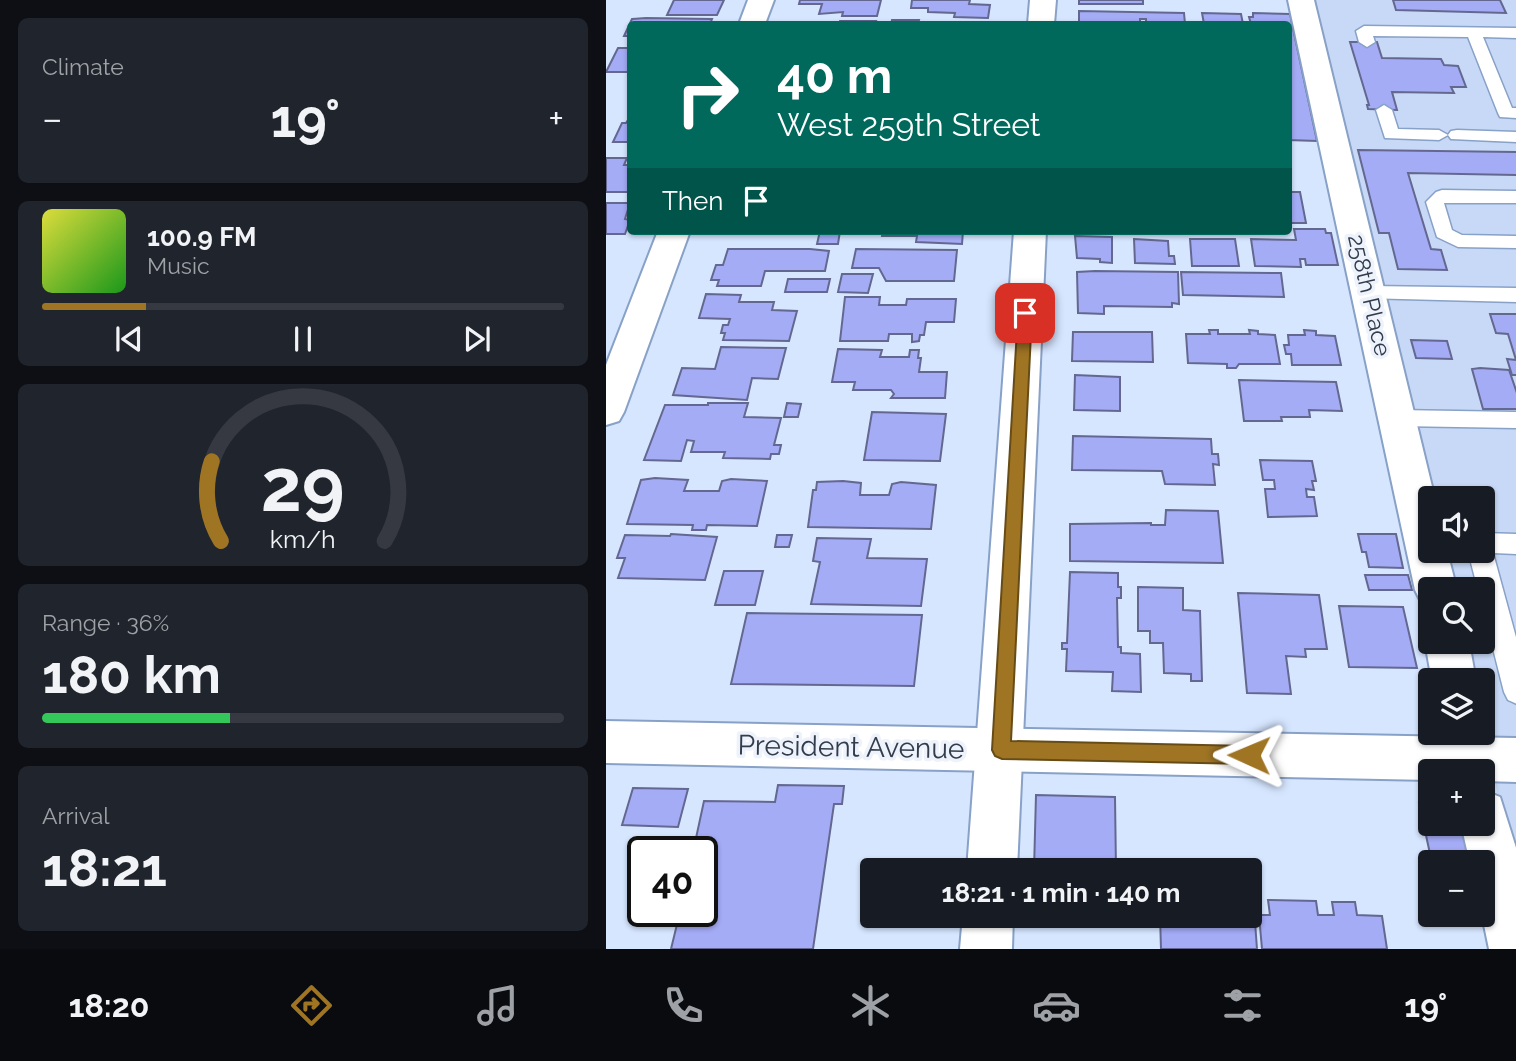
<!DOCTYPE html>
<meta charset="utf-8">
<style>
:root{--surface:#171b24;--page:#20242c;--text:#f1f3f6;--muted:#9ea1a6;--line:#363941;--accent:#9f7524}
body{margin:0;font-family:Raleway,sans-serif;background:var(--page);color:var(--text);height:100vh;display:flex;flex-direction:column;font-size:26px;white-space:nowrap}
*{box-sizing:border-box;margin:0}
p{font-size:23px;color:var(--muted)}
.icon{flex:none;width:38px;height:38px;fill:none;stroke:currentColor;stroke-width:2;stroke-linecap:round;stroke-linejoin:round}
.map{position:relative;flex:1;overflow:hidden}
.side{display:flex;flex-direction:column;gap:18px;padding:18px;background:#0d0f14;width:606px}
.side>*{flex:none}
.top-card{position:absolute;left:21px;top:21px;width:665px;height:214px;border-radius:7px;box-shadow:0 2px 5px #0004;background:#00695c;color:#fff;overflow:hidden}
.fabs{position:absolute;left:812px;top:486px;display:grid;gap:14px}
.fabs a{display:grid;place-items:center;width:77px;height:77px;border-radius:7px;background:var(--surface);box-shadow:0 2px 5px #0004;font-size:35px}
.speed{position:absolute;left:21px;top:836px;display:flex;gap:14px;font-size:35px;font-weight:700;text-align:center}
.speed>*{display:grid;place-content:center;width:91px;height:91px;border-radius:50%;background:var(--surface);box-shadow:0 2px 5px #0004;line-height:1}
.speed .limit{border:4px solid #111;border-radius:10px;background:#fff;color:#111}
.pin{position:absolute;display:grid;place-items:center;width:60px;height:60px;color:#fff;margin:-30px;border-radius:14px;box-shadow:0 4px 10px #0006}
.me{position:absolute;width:77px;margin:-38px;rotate:271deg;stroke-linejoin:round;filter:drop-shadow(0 0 5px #0008)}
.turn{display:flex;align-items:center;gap:24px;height:147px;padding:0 35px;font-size:32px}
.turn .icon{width:91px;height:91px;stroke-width:2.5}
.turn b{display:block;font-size:49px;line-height:60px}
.then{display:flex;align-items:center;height:66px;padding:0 35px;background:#0003;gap:14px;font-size:26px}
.big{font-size:52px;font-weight:700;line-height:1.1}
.side .card{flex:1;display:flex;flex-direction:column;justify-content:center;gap:10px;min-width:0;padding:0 24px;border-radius:10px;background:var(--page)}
.side .dial{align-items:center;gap:0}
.dial svg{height:182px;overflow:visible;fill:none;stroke:var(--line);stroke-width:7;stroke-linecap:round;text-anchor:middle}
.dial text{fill:var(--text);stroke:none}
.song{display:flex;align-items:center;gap:21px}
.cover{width:84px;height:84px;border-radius:10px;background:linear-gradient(135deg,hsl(60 70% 55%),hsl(120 70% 35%))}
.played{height:7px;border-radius:4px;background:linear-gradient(90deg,var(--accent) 20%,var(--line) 20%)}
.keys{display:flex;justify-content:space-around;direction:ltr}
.heat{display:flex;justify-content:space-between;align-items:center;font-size:38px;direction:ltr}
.charge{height:10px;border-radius:5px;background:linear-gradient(90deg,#34c759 36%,var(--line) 0)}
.trip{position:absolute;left:254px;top:858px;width:402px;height:70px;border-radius:7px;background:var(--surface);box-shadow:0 2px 5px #0004;font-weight:700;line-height:70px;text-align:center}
.tabs{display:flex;height:112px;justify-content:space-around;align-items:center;background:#090b0e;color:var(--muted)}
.tabs .icon{width:49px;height:49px}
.tabs .active{color:var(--accent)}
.tabs b{font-size:32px;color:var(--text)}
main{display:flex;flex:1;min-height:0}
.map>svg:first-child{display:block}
.built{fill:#c7d9f6}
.building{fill:#a5acf6;stroke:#646890;stroke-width:2}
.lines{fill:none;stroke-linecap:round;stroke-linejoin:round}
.service-casing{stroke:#88a1c7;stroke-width:3}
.minor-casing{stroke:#88a1c7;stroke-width:4}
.tertiary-casing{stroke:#88a1c7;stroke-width:4}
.service{fill:#fff;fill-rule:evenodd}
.minor{fill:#fff;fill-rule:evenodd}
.tertiary{fill:#fff;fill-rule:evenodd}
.route{fill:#9f7524;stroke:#674c17;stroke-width:2}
.labels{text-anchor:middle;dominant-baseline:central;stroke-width:7;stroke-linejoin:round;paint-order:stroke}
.street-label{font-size:23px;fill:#323c4c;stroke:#edf2fb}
.near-street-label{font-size:28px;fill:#323c4c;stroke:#edf2fb}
</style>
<main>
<section class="side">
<div class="card"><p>Climate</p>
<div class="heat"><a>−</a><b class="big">19°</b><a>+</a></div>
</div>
<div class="card">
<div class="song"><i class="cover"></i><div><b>100.9 FM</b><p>Music</p></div></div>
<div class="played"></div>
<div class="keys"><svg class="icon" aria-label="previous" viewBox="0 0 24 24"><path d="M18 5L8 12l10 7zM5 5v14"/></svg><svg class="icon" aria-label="pause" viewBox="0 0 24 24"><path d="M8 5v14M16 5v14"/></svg><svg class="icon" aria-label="next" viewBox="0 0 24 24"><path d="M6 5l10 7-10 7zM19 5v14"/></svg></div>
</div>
<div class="card dial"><svg viewBox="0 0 100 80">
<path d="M14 69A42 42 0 1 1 86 69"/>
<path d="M14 69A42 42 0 0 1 10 34" stroke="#9f7524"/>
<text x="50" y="56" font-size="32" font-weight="700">29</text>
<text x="50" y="72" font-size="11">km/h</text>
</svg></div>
<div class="card"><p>Range · 36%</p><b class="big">180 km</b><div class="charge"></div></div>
<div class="card"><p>Arrival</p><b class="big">18:21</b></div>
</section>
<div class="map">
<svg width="911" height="949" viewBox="0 0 911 949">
<rect width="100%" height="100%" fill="#d6e6ff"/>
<!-- built -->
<path class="built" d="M708,0H910V875L877,729V681H866L857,642H877V590H845L836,551H877V499H824V502Z"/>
<!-- building -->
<path class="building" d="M68,0H118L111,15H61Z
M194,0H275L271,16H236L237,12L213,14L216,4H193Z
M306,0H364L363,4L384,5L382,18L348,17L349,13L322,12V8H305Z
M473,0H537V4H473Z
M787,0H894L900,13L790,10Z
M473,11L578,13L579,24H540V19H534V24H473Z
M596,13L635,14L637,24H598Z
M647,13L684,14L711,141L682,140V24H645L643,17H647Z
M26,19L40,18L106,19L104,24H24V36H18Z
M286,20H313L312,24H285Z
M234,21H270L269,24H209L211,22L233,24Z
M744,42H771L776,58L835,59L838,65L852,66L860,87H845L848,93L786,92L791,110L762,109L761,105H763Z
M12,48H24V72H0Z
M22,120H24V142H7L16,123H20Z
M752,150L911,152V175L802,173L825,249L835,250L841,270L792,269L783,233H773Z
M0,158H21L18,165H24V192H0Z
M682,192H694L700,223H686L682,219Z
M0,203H24L19,219L24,220L19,234H0Z
M688,229H719L720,233H725L732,265H700L699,259H694L695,267L649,266L645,239L690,240Z
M214,231H234L232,244H211Z
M277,231H357L356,244L310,242L311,236H276Z
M469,236L506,237V263L494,262V259L471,258Z
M528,239L562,241L563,256H568L569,264L529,263Z
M584,239H629L633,266H586Z
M122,249H204L223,251L219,271H159L155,286H111L113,280H105L110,265H117Z
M250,249L351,250L348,281H280L273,268H246Z
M489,271L572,272L573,304L566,303V307L498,306V314L472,313L471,272Z
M575,272L675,273L678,297L577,295Z
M236,274H267L262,293L232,292Z
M182,279H224L221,292H179Z
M100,294L135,295L133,302H168L166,310L191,311L183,341L117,340L119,333H115L117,325H122L124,319L93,318Z
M239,297H274L273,305H300L301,299H350L348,322H320L318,335H314L313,341L306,342V334H283L282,341H234Z
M884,314H911V375H906L901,359L910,360L902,334L890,333Z
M603,330H612V334H644L643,330L652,331V334L669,335L674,364H633L630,368H621V364L582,363L580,334H604Z
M698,330L710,331V335L729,336L735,365H686L685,354H680L678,345H683L682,335H699Z
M467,332H546L547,362L466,361Z
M805,340L841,341L846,359L810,358Z
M115,347L180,348L172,379L146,378L141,400L67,395L76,368L109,369Z
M232,349L276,350L274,357H303L304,350H313L312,358H315L313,372H341L339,398H285L288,394L285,390H247L249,382H226Z
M874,368L903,370L911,393V409H877L866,369Z
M469,375L514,377V411L468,410Z
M633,380L730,382L736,411L703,410L704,417H675L676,421H638Z
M102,403H142L138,417L175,418L168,445H175L173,454H165L164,459L117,458L119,452H85L88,441L81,440L75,461L38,460L59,405H102Z
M181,403L195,404L192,417H178Z
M266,412L340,414L334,461L258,460Z
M467,436L605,439L606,454H612L613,465L607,464L609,485L559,484L556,471L466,470Z
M654,460L706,461L710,481H706L708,490L700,489L701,497H708L711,516L662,517L659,489H669L668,480H657Z
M49,478L82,480L78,491H113L116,481L125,479L161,481L151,526L101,525L100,530H86L87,525L21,524L35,480Z
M237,481L255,483L254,495H283L286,484L295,482L330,485L325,529L202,527L207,490H210L211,482Z
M560,510L612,511L617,563L464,561V524L545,523V525H559Z
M65,534L111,537L99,580L12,578L19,558H11L19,535L64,536Z
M752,534H790L797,568L763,567L760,552H756Z
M171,535H186L183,547H169Z
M211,538L265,539L261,558L321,559L315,606L205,604L214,562L207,561Z
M118,571H157L149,605H109Z
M464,572L512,573V587H515V598H511L512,647H515V653L534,654L535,692L506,691L507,672L460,671L461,649H456V643H461Z
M759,575H802L806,590H763Z
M532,587L577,588V610L594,611L596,681H585V674L558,673L557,643H544V631H532Z
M632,593L713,595L721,649H699L700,657L680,656L685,694L641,693Z
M733,606L797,607L811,668L743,667Z
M141,613L316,615L308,686L125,684Z
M172,785L238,786L236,804H228L207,949H65L74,912H96V852H87L98,801L169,802Z
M27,788L82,789L72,827L16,825Z
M430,795L509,797L510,870H428Z
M813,803H824V824H858L866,863H826Z
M662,900L710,901L712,915H728L726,902H749L751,915L776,916L781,949H656L653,915H664Z
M644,908H648L651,949H555L554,915H644Z"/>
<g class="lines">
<!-- service casing -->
<g class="service-casing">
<path id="service" d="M758,26L911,28V38L877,37L906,108H911V118L894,117L892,113L862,37L767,36L769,42L761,47L753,42L750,31Z
M778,105L786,110L792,129L833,130L842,135L833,140L779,138L770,110Z
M851,130L911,132V142L845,139L842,135L845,131Z
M836,190L911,191V203H838L846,230L856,235L911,236V248L852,247L831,237L820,202L830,192Z
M764,286L911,288V302L757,298L754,293L757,288Z
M792,410L911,412V428L792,426L784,424L781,418L784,412Z
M877,533L911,534V554L887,553L911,641V704L902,700L898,692L877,609V590H872L862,551H877Z"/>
</g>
<!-- minor casing -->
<g class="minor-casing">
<path id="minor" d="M142,0H168L159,24H133Z
M424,0H450L448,24H422Z
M682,0H708L829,499H824V551H841L851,590H824V605L815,602L809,590Z
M52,231H84L18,412L13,421L0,425V365Z
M408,231H440L411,870H361Z
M824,632V642H863L870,681H826L819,642Z
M877,790L894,797L911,851V949H883L876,915L877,863H864L855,824H877Z
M357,915H407L406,949H354Z"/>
</g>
<!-- tertiary casing -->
<g class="tertiary-casing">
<path id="tertiary" d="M0,721L911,738V782L877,781V772H824V780L0,763Z"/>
</g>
<!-- service -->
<use href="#service" class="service"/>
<!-- minor -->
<use href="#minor" class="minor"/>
<!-- tertiary -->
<use href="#tertiary" class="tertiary"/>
</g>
<!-- route -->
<path class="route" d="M419,308L426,313L405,741L643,746L650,749L653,755L650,761L643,764L396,759L389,756L386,750L412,313Z"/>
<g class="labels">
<!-- street labels -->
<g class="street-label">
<text transform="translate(764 295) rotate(77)">258th Place</text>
</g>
<!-- near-street labels -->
<g class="near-street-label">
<text transform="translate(245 747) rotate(1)">President Avenue</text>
</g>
</g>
</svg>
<div class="fabs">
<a><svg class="icon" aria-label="sound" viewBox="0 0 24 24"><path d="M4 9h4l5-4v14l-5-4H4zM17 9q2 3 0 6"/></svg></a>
<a><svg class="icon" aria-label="search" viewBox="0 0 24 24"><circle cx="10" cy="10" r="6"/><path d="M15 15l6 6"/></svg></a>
<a><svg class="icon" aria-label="layers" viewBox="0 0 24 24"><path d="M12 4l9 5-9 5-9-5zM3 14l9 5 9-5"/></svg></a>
<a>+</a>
<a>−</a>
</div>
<div class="speed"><div class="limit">40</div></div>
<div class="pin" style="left:419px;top:313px;background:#d93025"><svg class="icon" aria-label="arrive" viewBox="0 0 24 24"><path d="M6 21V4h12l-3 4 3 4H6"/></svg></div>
<svg class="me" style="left:643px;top:755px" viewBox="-20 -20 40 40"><path d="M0-17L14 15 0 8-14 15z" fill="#9f7524" stroke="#fff" stroke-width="4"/></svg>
<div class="trip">18:21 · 1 min · 140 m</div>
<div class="top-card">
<div class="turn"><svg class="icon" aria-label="right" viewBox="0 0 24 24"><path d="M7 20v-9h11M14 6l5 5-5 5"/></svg><div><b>40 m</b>West 259th Street</div></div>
<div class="then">Then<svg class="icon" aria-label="arrive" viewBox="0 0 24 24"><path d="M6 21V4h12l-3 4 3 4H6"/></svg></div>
</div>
</div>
</main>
<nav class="tabs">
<b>18:20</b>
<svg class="icon active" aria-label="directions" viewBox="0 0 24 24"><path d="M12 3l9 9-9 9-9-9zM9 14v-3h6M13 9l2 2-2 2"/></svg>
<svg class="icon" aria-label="music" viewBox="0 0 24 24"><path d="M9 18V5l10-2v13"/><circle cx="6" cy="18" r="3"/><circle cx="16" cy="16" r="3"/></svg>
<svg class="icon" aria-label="phone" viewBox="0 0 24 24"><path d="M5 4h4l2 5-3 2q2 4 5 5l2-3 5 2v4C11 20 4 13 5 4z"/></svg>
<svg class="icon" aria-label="climate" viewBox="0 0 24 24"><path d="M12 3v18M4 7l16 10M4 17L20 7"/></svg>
<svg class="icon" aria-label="car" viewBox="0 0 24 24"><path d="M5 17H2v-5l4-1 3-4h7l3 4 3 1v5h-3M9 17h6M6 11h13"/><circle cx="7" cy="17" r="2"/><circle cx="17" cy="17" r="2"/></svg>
<svg class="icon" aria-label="filters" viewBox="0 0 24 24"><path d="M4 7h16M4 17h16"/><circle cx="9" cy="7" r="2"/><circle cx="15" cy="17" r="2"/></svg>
<b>19°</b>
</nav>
